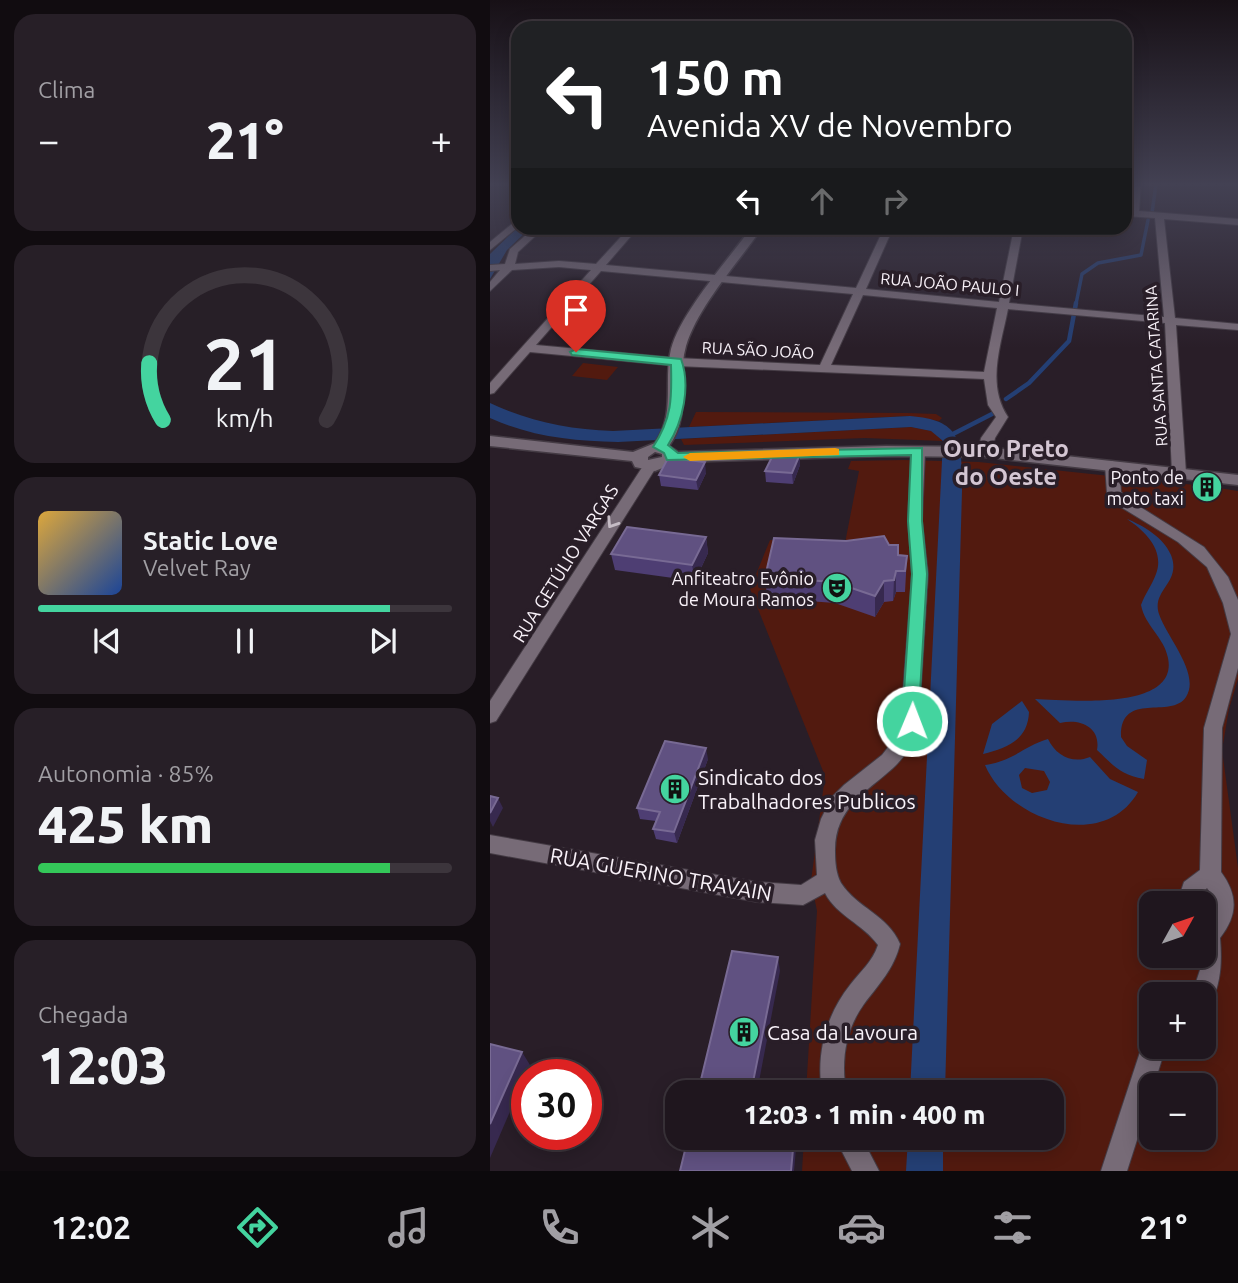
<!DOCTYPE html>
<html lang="pt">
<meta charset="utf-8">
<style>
:root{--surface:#1f161e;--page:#271f27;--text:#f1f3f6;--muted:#a19fa4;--line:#3c353c;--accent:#44d49f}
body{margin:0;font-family:Ubuntu,sans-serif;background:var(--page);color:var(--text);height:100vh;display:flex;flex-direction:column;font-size:26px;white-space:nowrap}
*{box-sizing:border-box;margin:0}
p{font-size:23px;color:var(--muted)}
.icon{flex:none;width:38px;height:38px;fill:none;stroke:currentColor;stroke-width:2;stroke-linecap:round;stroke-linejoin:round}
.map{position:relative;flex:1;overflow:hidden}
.drawer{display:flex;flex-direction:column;gap:14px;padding:14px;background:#110c10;width:490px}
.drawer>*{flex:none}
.top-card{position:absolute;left:21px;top:21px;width:621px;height:214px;border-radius:21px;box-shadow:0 4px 18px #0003,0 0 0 2px var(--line);background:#202124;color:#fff;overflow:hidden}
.needle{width:46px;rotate:50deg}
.tools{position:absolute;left:649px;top:891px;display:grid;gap:14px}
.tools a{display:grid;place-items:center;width:77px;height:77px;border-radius:14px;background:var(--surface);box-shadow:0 4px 18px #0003,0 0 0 2px var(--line);font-size:35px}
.speed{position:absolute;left:21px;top:1059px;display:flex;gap:14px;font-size:35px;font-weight:700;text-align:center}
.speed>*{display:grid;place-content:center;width:91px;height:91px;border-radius:50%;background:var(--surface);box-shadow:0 4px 18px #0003,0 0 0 2px var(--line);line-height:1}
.speed .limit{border:10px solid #d22;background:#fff;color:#111}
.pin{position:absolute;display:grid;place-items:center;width:60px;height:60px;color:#fff;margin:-72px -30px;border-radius:50% 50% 50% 0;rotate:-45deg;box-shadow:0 0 7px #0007}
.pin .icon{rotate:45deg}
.me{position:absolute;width:77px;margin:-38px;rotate:1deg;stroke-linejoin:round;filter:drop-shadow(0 0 5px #0008)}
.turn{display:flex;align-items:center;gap:24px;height:147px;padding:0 21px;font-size:32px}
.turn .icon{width:91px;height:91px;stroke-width:2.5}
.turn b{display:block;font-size:49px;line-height:60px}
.lanes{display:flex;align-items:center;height:66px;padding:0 21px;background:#0003;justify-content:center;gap:35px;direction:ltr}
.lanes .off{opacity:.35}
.big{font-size:52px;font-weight:800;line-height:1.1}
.drawer .widget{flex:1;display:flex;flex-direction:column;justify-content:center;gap:10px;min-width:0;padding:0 24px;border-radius:21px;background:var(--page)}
.drawer .dial{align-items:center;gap:0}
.dial svg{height:182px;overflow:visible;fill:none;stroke:var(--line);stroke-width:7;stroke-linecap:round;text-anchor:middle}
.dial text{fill:var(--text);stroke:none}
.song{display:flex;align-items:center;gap:21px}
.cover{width:84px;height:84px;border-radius:10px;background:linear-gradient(135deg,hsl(40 70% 55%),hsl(220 70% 35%))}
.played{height:7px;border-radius:4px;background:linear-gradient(90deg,var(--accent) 85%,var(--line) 85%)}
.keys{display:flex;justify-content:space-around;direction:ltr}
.heat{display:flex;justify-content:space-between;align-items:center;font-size:38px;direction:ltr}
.charge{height:10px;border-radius:5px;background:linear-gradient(90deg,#34c759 85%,var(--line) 0)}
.trip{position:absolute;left:175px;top:1080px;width:399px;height:70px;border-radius:21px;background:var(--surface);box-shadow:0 4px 18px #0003,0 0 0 2px var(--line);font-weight:800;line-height:70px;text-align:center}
.tab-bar{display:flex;height:112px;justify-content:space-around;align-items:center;background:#0c090c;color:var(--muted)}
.tab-bar .icon{width:49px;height:49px}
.tab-bar .on{color:var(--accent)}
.tab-bar b{font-size:32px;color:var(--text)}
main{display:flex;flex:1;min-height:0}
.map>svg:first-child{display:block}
.green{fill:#521a0f;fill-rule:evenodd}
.water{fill:#243f74;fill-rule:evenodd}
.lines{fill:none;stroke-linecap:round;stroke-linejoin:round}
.stream-far1{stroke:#243f74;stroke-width:3.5}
.stream{stroke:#243f74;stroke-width:4.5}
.minor-casing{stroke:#443b44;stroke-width:2}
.tertiary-casing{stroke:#443b44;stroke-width:3}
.minor{fill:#776b77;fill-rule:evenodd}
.tertiary{fill:#776b77;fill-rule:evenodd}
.wall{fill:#4e3e73}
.shaded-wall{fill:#37294f}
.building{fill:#605181;stroke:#786a94;stroke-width:2}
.oneway{stroke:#c5bcc5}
.route{fill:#44d49f;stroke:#2c8a67;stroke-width:2}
.slow{fill:#f59e0b}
.labels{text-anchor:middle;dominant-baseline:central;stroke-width:7;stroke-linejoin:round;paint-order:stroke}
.far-street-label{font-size:16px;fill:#f9f2f9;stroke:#291e28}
.poi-label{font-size:18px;fill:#f9f2f9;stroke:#291e28;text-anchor:end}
.street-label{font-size:18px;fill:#f9f2f9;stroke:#291e28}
.near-poi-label{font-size:21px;fill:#f9f2f9;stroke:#291e28;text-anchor:start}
.near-street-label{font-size:21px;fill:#f9f2f9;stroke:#291e28}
.district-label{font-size:24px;font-weight:bold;fill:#d4c6d3;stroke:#291e28}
</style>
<main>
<section class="drawer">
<div class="widget"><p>Clima</p>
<div class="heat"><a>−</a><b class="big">21°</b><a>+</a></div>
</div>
<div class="widget dial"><svg viewBox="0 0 100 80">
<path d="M14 69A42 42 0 1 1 86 69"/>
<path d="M14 69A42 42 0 0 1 8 44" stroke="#44d49f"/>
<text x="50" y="56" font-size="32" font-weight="700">21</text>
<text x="50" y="72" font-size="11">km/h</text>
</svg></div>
<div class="widget">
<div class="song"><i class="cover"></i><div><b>Static Love</b><p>Velvet Ray</p></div></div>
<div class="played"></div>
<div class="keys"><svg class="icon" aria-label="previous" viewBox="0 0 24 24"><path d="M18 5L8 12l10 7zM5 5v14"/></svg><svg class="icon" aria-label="pause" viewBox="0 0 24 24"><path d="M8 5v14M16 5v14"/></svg><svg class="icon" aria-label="next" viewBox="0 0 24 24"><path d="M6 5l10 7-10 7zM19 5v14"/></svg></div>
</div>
<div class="widget"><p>Autonomia · 85%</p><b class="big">425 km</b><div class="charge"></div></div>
<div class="widget"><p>Chegada</p><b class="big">12:03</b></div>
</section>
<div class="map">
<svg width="748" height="1171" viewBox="0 0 748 1171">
<rect width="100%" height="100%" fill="#291e28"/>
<!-- green -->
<path class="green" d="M93,363L128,367L117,380L82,376Z
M206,412L418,413L446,414L452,418L449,421L419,416L199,427Z
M421,427L442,431L453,441L375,438L194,445L191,439Z
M414,460L489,462L705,485L707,491L729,493V488L748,491V679L739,709L732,750L748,868V1171H312L314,1138H562V1092H316L327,911L321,881L335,776L260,589L280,540L355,543L369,471L358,469L361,461ZM662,903H714V956H662ZM662,994H714V1046H662ZM662,1085H714V1138H662Z"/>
<!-- water -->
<path class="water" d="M28,227L40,228L17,250L0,279V254Z
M0,403C41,422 78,429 123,431L420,416C474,420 472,444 472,491L455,1092H420L453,441L441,431L421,427L128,442C83,441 42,437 0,418Z
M637,519C654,526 673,537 681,555C692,583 661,590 669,614C676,636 711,674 696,697C681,720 630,690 631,737L637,746L657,760L654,779C630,775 623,765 607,750C611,727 590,718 570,723L545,699C576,700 689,712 678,658C674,637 655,626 651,605C655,594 662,585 666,574C675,550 655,531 637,519Z
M532,701L539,712C538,740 517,748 493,754L502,724Z
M558,739C566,756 583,764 600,757L620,779L648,792C613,853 518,820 495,765C523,761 534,746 558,739ZM535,768L554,771L560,782L557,790L542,793L532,788L529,775Z
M418,1138H453V1171H416Z"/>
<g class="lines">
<!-- stream-far1 -->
<path class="stream-far1" d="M662,213L666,184
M586,304L592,274L608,263L651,255L658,220"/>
<!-- stream -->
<path class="stream" d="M516,399L539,383L579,341L586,303
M461,435L502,414"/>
<!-- minor casing -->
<g class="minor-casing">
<path id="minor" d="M643,184H651L649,211L748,219V225L674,219L685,318L748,324V330L686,325L696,473L694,476H684L682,473L675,323L518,309C511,345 496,384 518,417L505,438L502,452L495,456L488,452L491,438L506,417L498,405L494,379L187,366L40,352L4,393L0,394V383L101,270L69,267L22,270L0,291V282L10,270L0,271V265L15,264L20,249L44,228H54L28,252L25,264L69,261L106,264L139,228H148L116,265L366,288L394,228H403L376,289L509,302L524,228H533L519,303L674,317L665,218L635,216V210L640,211ZM111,271L363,294L330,365L187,358L46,345ZM373,295L507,308L494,372L341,365Z
M28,219V227L0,250V242Z
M428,447L435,451L432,521L438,574L428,733C421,746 414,758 403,768C375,793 344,809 345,852C345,862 346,874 351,883C367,908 398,915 410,944C404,969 389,984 374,1004C355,1030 351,1061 356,1092H332C326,1054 336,1015 360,985C370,972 383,961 388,945C373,924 347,916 335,893L313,905L267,902L0,853V835L267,882L311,885L327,875L325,840L331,819L342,797L354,785L392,755L410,732L422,574L418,521L421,451Z
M622,461L629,465L631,492L636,498L714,547L738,577L748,600V668L732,728L731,872C748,895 748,915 730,938C732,962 731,980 722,1002L714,1006V994H702L710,970L709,956H714C714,947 712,936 714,927C717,909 735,911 717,888L710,895L709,903H687L694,882L710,870L714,728L741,634L733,603L717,567L688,542L626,504L617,493L615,465Z
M160,462L167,466L6,721L0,723V701L153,466Z
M662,1035V1046H676L664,1085H662V1093L637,1171H611L652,1046L656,1038Z
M345,1138H372L389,1171H362Z"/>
</g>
<!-- tertiary casing -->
<g class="tertiary-casing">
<path id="tertiary" d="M261,228H272C248,263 208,306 196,346C186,381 202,414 179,446L188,452L396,446L495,447L748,475V485L495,457L396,456L187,462L165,471L145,467L142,461L0,446V436L143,452L165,443C186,414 173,381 181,349C191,312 238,260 261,228ZM165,452L172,454V457L158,460V457Z"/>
</g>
<!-- minor -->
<use href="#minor" class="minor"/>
<!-- tertiary -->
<use href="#tertiary" class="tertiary"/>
</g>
<!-- wall -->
<path class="wall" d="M310,465L303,484L276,482L275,471Z
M216,473L208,490L171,486L169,475Z
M216,537L218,553L205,581L125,570L121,554Z
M356,541L399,545L408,555L417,556L415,592H406L403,601L394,602L385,617L345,603L277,598L275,577Z
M218,759L187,843L166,839L163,829L166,821L150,819L147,808Z"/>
<!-- shaded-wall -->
<path class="shaded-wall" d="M310,454V465L303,484L302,473Z
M215,462L216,473L208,490L206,480Z
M216,537L218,553L205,581L202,565Z
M406,571V592L403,601L404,580Z
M394,581V602L385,617V596Z
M216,748L218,759L187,843L184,832Z
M8,798L13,808L3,827L0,821V813Z
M288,957L290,971L267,1092H261Z
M32,1052L40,1065L0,1158V1124Z
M304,1138H307L304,1171H301Z"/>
<!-- building -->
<path class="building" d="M310,454L302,473L275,471L283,455Z
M178,458L215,462L206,480L169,475Z
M137,527L216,537L202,565L121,554Z
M394,536L399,545H408V555L417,556L415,571H406L404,580L394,581L385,596L344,582L275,577L284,538L356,541Z
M175,741L216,748L184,832L163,829L170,812L147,808Z
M0,796L8,798L0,813Z
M242,951L288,957L261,1092H208Z
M0,1044L32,1052L0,1124Z
M198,1138H304L301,1171H190Z"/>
<!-- one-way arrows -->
<defs><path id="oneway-chevron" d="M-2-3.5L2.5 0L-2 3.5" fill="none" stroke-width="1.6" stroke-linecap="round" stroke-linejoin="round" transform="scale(1.75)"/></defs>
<use class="oneway" href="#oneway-chevron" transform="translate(122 523) rotate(123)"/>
<!-- sky -->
<linearGradient id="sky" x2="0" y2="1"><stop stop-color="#171016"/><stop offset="0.53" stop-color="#434153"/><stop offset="1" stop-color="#434153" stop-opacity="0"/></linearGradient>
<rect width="748" height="348" fill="url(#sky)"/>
<!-- route -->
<path class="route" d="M86,349L191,359C201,386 193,422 178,445L188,453L432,448V521L437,574L428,726H415L412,721L422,574L418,521L421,455L177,460L174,453L163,447C182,418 182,398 181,365L82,355L80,352Z"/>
<!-- slow -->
<path class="slow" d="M345,448L349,449V455L200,461L193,457L200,453Z"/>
<!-- icons -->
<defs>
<g id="building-disc" transform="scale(1.575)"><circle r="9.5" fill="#44d49f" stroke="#291e28"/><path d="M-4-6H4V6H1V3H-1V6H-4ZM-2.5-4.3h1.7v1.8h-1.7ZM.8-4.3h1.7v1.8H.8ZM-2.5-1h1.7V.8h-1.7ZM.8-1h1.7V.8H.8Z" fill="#111"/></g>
<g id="theatre-disc" transform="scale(1.575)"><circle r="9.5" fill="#44d49f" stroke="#291e28"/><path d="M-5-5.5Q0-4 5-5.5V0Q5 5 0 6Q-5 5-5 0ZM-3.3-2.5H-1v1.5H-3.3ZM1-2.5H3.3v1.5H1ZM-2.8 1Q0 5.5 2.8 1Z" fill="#111"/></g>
</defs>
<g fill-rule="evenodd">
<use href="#building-disc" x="717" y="487"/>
<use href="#theatre-disc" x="347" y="588"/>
<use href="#building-disc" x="185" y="789"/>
<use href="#building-disc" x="254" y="1032"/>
</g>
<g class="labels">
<!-- far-street labels -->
<g class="far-street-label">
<text transform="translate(460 284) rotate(5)">RUA JOÃO PAULO I</text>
<text transform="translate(268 350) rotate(3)">RUA SÃO JOÃO</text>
<text transform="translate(666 366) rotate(-94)">RUA SANTA CATARINA</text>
</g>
<!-- poi labels -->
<g class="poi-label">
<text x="694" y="477">Ponto de<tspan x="694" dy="21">moto taxi</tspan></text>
<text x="324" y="578">Anfiteatro Evônio<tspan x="324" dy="21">de Moura Ramos</tspan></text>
</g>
<!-- street labels -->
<g class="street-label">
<text transform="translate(75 563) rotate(-58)">RUA GETÚLIO VARGAS</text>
</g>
<!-- near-poi labels -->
<g class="near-poi-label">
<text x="208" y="777">Sindicato dos<tspan x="208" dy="24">Trabalhadores Publicos</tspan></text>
<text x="277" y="1032">Casa da Lavoura</text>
</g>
<!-- near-street labels -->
<g class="near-street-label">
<text transform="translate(171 874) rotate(10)">RUA GUERINO TRAVAIN</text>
</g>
<!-- district labels -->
<g class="district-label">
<text x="516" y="448">Ouro Preto<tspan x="516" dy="28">do Oeste</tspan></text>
</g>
</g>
</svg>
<div class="tools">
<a><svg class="needle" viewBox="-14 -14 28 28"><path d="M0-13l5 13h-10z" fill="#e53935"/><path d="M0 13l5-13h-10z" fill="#a19fa4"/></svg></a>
<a>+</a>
<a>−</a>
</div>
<div class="speed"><div class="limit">30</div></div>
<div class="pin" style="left:86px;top:352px;background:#d93025"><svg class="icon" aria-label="arrive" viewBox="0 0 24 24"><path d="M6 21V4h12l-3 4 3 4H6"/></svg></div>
<svg class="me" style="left:422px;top:721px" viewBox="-20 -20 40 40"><circle r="17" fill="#44d49f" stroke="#fff" stroke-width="3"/><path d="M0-11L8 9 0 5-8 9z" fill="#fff"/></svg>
<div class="trip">12:03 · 1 min · 400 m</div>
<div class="top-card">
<div class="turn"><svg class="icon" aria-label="left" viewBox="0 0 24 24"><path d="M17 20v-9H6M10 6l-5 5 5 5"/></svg><div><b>150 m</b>Avenida XV de Novembro</div></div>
<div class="lanes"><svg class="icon" aria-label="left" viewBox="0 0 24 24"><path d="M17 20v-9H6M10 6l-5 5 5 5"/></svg><svg class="icon off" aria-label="ahead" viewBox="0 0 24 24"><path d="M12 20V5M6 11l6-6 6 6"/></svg><svg class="icon off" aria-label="right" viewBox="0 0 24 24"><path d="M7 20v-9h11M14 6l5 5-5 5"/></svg></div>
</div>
</div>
</main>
<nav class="tab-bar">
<b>12:02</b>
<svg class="icon on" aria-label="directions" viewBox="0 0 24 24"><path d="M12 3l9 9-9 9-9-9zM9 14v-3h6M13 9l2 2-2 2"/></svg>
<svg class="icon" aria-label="music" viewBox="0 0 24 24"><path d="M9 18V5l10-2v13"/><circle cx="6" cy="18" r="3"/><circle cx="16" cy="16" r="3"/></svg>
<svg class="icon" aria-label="phone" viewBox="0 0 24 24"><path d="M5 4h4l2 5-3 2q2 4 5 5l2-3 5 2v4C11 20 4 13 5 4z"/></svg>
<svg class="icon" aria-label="climate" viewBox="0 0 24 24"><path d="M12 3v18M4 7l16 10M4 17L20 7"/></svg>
<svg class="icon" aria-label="car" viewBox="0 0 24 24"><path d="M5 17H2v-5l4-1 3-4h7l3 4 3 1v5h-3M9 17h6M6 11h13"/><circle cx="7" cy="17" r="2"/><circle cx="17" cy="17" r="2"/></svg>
<svg class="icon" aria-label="filters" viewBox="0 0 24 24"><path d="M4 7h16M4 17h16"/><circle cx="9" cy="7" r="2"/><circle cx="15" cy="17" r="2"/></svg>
<b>21°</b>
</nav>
